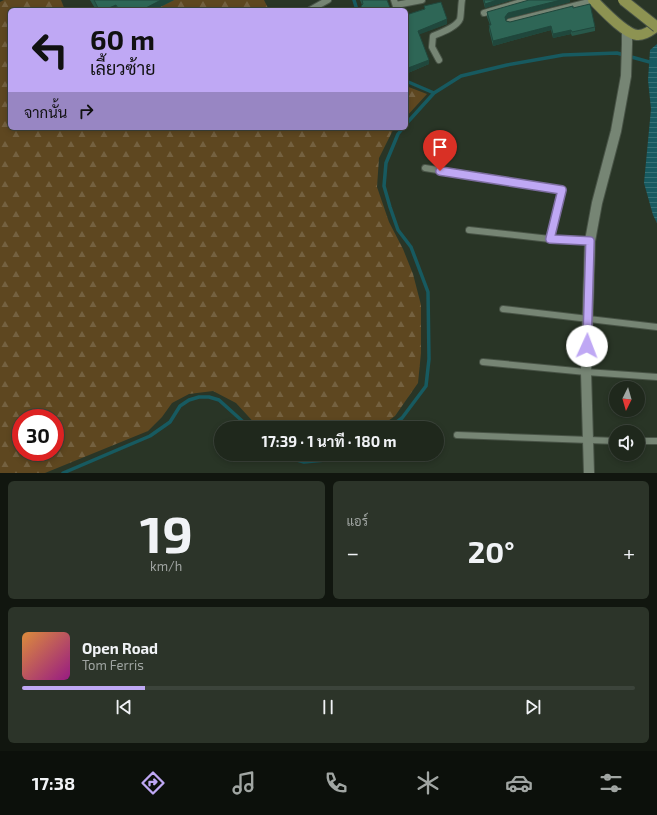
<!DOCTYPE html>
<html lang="th">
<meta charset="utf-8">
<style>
:root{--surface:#1f281c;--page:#2c3429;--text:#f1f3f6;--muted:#a1a6a3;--line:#3c443b;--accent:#bfa8f4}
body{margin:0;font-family:"Exo 2",Sarabun,sans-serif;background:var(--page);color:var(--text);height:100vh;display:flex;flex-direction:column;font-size:15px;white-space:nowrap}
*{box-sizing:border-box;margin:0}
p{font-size:13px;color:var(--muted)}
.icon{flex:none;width:22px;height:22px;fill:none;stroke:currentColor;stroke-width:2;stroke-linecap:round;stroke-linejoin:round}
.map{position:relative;height:473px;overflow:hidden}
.panel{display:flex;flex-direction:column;gap:8px;padding:8px;background:#11160f;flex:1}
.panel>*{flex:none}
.guide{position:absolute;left:8px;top:8px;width:400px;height:122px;border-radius:6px;box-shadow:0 2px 6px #0003,0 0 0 1px var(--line);background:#bfa8f4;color:#111;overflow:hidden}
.needle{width:26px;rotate:185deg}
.buttons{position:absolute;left:609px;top:381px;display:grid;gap:8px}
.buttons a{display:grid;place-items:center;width:36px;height:36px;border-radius:50%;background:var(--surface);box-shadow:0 2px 6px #0003,0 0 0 1px var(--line);font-size:20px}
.speed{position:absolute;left:12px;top:409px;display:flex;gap:8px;font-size:20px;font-weight:700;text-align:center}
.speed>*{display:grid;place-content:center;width:52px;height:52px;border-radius:50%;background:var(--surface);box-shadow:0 2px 6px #0003,0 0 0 1px var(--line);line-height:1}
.speed .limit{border:6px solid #d22;background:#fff;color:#111}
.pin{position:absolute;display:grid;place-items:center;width:34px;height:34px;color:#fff;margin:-41px -17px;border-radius:50% 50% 50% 0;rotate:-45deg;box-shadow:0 0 4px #0007}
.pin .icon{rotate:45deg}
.me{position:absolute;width:44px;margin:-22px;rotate:2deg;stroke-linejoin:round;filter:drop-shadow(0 0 3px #0008)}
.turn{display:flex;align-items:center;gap:14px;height:84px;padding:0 16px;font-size:18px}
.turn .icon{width:52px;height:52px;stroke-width:2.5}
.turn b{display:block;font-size:28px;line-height:34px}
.then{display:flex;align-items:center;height:38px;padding:0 16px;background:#0003;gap:8px;font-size:15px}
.big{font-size:30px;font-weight:700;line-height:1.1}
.panel .card{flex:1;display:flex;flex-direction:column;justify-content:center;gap:6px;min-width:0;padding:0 14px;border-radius:6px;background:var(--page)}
.panel .dial{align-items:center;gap:0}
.dial b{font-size:52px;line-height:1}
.song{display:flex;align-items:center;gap:12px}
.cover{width:48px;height:48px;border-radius:6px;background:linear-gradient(135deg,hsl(30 70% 55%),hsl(310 70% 35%))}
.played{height:4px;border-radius:2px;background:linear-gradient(90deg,var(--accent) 20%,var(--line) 20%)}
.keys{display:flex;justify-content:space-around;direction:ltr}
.heat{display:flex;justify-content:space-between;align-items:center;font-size:22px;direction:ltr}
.panel .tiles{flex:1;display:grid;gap:8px;grid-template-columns:1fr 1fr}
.card:last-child{grid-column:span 2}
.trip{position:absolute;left:214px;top:421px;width:230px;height:40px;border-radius:20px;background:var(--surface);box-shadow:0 2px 6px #0003,0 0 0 1px var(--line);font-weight:700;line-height:40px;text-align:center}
.dock{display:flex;height:64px;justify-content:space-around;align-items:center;background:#0c100b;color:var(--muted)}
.dock .icon{width:28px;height:28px}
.dock .on{color:var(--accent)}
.dock b{font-size:18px;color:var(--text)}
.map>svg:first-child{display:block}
.forest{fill:url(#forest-firs);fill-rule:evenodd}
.water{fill:url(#water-rules)}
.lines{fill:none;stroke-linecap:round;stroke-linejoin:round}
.stream{stroke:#175a60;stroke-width:3.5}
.service-casing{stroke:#485346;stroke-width:8}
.minor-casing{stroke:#485346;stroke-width:12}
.primary-casing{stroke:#485346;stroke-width:12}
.service{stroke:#768574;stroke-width:6}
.minor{stroke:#768574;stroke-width:10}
.primary{stroke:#8d9352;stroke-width:10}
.primary-bridge-casing{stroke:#485346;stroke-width:12;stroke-linecap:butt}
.primary-bridge{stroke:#8d9352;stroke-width:10}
.wall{fill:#28584a}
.shaded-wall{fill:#20473c}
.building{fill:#2e6656;stroke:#20473c}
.route-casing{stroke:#7c6d9f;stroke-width:10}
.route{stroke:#bfa8f4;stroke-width:7}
</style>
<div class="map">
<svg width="657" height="473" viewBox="0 0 657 473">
<defs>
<pattern id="forest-firs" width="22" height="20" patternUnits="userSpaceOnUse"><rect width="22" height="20" fill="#5e4720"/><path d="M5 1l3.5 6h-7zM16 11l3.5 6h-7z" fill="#746140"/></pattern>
<pattern id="water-rules" width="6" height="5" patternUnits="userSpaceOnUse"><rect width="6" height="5" fill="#175a60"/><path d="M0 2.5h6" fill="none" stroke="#387176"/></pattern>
</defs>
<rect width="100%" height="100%" fill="#293526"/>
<!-- forest -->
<path class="forest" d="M4,0H61L65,10H10V128H395L393,130L379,158L377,187L389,222L403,249L413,274L421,305V353L418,383L395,416L378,428H259L236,403L213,391L189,394L172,403L162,417L148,431L45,473H0V2ZM21,418H55V452H21Z
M170,0H264L269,10H151Z
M406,86L427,94L406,117Z"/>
<!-- water -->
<path class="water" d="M657,44V223L653,215L644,183L651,109L648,80L650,50Z"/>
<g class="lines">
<!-- stream -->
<path class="stream" d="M354,0L357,10
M406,81L434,93
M406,124L434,93L461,76L507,65L563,55L617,53L657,64
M389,428L402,418L426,386L429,359L428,292L411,247L398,230L390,207L384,186L386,163L398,134L403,128
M276,454L304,462L336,459L346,454
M63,473L150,436L170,422L180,406L189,400L199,397H209L219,400L250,428"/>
<!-- service casing -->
<g class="service-casing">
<path id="service" d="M394,0L397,10
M396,5L422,0
M310,10L328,0
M484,13L528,0
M509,22L593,1
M439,60L432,47L433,36C440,33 457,27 460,19C461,16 461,5 462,0
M425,168L562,190L550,239
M469,230L550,239L590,241
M503,309L657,327
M483,362L586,372L657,377
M457,435L616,441
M638,441H657"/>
</g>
<!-- minor casing -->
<g class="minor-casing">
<path id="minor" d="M589,473L588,440L586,372L590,241L597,203L616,131L626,76L627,44V31"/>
</g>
<!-- primary casing -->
<g class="primary-casing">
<path id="primary" d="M593,0C603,10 624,33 637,35C644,36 652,30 657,26"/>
</g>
<!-- service -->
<use href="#service" class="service"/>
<!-- minor -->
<use href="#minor" class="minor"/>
<!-- primary -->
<use href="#primary" class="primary"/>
<!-- primary-bridge casing -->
<g class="primary-bridge-casing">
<path id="primary-bridge" d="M623,0L657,27"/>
</g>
<!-- primary-bridge -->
<use href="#primary-bridge" class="primary-bridge"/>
</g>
<!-- wall -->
<path class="wall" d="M90,0H174L154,10H96Z
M360,0H387L391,10H361V6L362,5Z
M483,0H512L485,8Z
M570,0V2L508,18L506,20V21L510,22L573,8L595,27V31L572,36L571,34L553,38L551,30L493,46L489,30V25H490L487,17V12Z
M424,6L447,24L419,34L429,64L408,73L406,68V15L424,9Z"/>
<!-- shaded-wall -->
<path class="shaded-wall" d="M161,0H174L154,10H142Z
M497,0H512L485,8V4Z
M561,0H570V2L508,18L505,21V17L508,13Z
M116,5V10H104Z
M447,19V24L418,35V31Z
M551,26V30L493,46V41Z
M571,30V34L553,38V34Z
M429,60V64L408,73V68Z"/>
<!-- building -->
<path class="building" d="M94,0H161L142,10H119L116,5L104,10H99Z
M362,0H387L391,10H362L361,6L363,4Z
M484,0H497L485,4Z
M529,0H561L508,13L505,17L506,21L510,22L573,6V8L590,4L595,27L572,32L571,30L553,34L551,26L493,41L489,25H491L487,12Z
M441,2L447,19L418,31L429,60L408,68L406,63V15L425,9L424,6Z"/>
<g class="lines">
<!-- route casing -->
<g class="route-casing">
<path id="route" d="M440,171L562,190L550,239L590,241L587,346"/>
</g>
<!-- route -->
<use href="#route" class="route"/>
</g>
</svg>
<div class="buttons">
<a><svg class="needle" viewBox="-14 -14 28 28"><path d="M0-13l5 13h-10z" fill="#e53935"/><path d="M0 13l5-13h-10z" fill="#a1a6a3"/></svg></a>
<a><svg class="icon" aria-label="sound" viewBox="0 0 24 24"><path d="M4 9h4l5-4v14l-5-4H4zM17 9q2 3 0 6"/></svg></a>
</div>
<div class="speed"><div class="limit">30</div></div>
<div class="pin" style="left:440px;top:171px;background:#d93025"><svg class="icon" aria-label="arrive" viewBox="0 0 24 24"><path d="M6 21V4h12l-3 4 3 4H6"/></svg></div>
<svg class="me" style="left:587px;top:346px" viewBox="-20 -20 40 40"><circle r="19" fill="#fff"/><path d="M0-13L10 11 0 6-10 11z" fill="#bfa8f4"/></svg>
<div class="trip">17:39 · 1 นาที · 180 m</div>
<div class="guide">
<div class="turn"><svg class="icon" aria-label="left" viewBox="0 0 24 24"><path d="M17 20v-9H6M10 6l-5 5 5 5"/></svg><div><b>60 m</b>เลี้ยวซ้าย</div></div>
<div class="then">จากนั้น<svg class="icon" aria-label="right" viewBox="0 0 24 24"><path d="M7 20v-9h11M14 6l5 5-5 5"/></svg></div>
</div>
</div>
<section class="panel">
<div class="tiles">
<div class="card dial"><b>19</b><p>km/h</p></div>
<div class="card"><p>แอร์</p>
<div class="heat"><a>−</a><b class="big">20°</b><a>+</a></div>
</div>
<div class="card">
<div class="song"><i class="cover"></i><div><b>Open Road</b><p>Tom Ferris</p></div></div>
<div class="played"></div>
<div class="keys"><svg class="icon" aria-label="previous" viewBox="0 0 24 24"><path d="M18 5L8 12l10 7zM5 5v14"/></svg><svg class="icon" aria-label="pause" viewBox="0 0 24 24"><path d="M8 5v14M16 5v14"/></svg><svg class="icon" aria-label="next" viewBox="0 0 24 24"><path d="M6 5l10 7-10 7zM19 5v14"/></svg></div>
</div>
</div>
</section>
<nav class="dock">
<b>17:38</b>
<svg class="icon on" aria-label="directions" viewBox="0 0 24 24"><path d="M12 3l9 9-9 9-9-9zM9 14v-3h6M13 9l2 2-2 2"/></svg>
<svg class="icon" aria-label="music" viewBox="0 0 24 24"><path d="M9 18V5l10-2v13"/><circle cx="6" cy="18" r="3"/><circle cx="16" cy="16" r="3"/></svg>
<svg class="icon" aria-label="phone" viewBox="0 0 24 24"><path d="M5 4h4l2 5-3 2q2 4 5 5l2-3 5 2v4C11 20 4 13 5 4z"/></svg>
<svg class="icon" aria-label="climate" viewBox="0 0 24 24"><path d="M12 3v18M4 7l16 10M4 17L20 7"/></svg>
<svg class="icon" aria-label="car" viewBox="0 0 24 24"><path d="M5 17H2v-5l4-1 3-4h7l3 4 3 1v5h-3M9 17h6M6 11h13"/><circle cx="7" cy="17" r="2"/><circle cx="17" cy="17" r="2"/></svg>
<svg class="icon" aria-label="filters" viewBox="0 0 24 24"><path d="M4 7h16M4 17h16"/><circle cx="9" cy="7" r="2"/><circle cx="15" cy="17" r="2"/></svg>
</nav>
